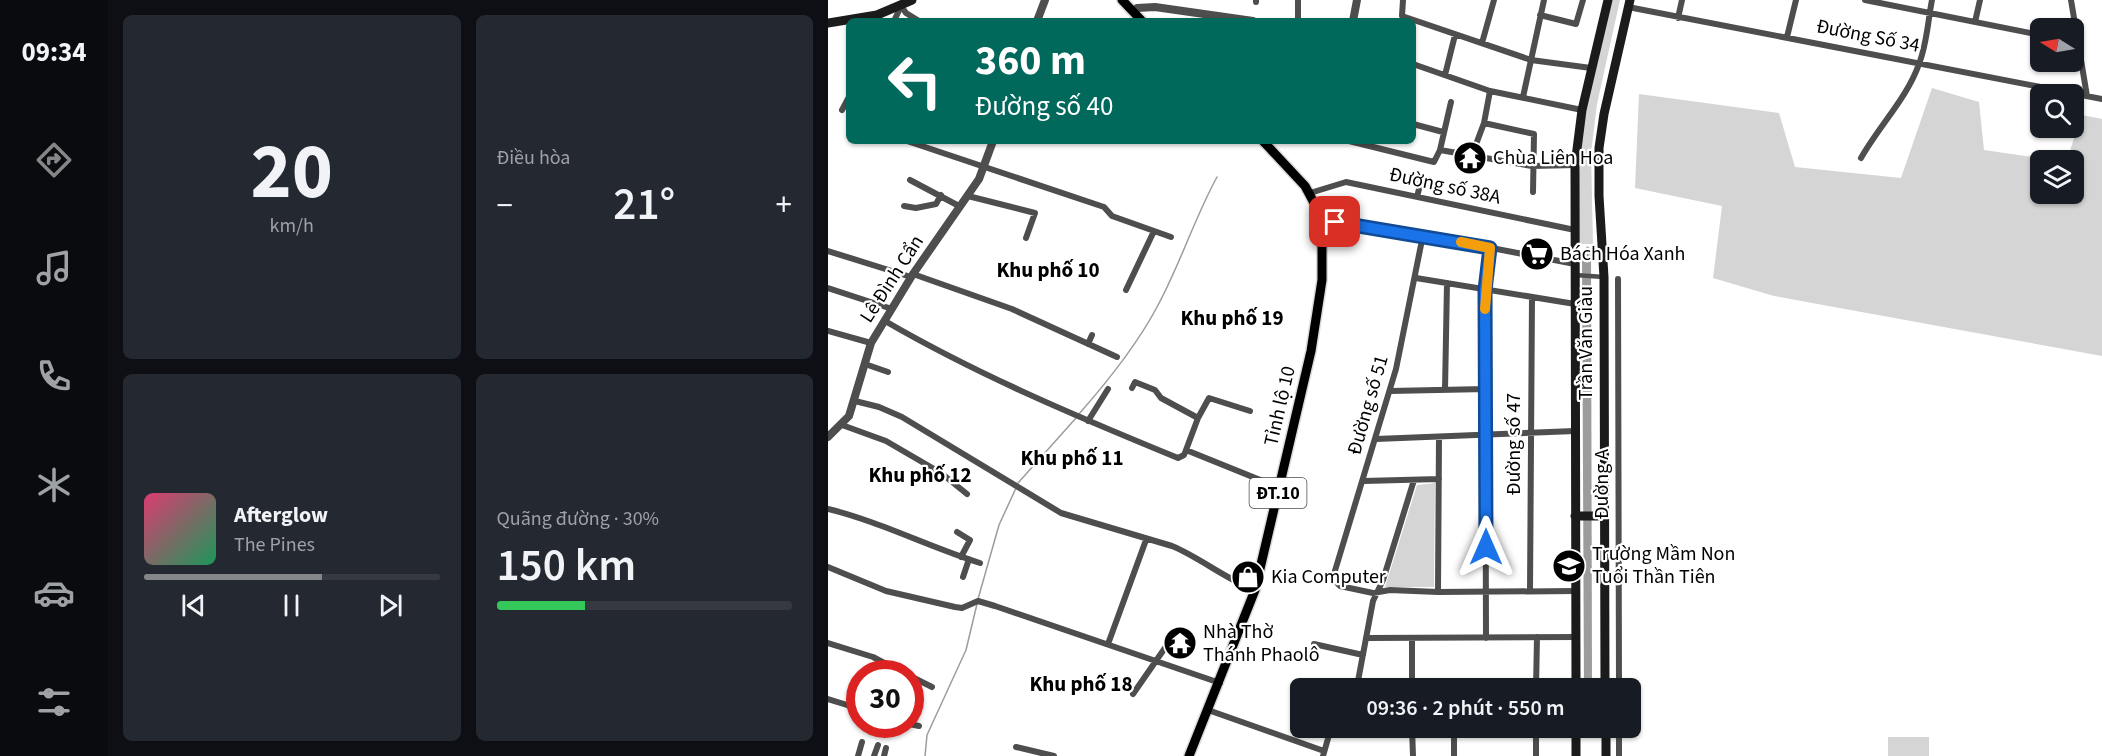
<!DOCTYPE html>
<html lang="vi">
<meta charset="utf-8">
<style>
:root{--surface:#171b24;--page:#242831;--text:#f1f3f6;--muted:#9ea1a6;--line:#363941;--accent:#858687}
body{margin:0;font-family:"Source Sans 3",sans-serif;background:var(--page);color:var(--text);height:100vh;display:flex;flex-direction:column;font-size:22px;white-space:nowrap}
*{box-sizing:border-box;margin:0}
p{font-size:20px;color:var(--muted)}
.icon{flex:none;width:33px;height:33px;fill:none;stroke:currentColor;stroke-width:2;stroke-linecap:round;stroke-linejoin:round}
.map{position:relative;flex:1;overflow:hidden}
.details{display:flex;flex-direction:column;gap:15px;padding:15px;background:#0d0f14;width:720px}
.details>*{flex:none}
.top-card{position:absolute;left:18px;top:18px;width:570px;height:126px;border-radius:9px;box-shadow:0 2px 4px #0004;background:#00695c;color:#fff;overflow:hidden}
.needle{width:39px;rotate:281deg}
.fabs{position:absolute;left:1202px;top:18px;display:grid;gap:12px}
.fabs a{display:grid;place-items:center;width:54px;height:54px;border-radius:9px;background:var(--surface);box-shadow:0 2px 4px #0004;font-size:30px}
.speed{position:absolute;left:18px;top:660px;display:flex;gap:12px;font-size:30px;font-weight:700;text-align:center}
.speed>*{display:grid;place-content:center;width:78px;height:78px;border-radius:50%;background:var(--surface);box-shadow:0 2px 4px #0004;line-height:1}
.speed .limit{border:9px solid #d22;background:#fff;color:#111}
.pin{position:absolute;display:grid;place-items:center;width:51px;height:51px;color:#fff;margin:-26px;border-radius:12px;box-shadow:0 3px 9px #0006}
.me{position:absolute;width:66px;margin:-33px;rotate:0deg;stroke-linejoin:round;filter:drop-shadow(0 0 4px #0008)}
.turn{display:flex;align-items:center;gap:21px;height:126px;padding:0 30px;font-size:27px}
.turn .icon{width:78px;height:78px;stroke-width:2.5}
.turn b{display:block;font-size:42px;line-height:51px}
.big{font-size:45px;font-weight:600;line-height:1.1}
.details .card{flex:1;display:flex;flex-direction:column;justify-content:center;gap:9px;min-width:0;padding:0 21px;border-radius:9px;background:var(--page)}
.details .dial{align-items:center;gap:0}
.dial b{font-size:78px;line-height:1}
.song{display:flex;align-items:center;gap:18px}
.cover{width:72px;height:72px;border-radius:9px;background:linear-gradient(135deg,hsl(340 70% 55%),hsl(150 70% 35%))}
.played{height:6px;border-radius:3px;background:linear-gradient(90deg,var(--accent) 60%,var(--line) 60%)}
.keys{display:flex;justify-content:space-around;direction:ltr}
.heat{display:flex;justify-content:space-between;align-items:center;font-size:33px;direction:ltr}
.charge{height:9px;border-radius:4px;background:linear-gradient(90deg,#34c759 30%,var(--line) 0)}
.details .tiles{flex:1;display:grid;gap:15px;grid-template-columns:repeat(2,1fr)}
.trip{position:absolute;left:462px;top:678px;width:351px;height:60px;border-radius:9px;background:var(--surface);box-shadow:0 2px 4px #0004;font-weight:600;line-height:60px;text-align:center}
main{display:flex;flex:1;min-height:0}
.tabs{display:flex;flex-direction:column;width:108px;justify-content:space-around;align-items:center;background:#090b0e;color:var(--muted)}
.tabs .icon{width:42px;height:42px}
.tabs .selected{color:var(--accent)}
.tabs b{font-size:27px;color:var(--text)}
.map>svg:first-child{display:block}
.green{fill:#d5d5d5}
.water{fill:#9c9c9c}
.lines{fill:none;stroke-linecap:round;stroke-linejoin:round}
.stream{stroke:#9c9c9c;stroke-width:1.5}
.primary-casing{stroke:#dbdbdb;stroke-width:12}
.pedestrian{stroke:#4e4e4e;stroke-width:4.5}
.minor{stroke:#4e4e4e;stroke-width:6}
.tertiary{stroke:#4e4e4e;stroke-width:8}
.secondary{stroke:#1b1b1b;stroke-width:9}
.primary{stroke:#000;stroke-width:9}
.route-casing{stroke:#114b97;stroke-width:15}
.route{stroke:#1a73e8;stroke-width:10}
.slow{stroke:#f59e0b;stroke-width:10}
.labels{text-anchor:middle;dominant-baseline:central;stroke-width:4.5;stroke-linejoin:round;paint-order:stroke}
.shield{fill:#fff;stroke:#4c4c4c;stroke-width:1.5}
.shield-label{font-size:18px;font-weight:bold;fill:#000}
.street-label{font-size:20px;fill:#000;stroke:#fff}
.poi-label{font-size:20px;fill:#000;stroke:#fff;text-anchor:start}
.neighbourhood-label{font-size:21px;font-weight:bold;fill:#000;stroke:#fff}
</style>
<main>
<nav class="tabs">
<b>09:34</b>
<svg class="icon selected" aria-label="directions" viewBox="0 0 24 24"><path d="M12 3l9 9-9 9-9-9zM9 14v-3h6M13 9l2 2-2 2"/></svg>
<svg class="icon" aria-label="music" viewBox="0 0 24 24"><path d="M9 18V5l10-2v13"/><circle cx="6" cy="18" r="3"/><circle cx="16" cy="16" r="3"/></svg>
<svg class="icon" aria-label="phone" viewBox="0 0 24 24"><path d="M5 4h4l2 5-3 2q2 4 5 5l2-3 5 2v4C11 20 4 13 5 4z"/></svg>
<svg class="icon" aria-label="climate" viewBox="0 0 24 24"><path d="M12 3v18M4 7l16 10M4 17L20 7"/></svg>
<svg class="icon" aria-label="car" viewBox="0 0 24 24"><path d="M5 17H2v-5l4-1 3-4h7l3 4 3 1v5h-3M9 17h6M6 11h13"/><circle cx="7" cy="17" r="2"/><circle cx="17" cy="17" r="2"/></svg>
<svg class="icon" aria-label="filters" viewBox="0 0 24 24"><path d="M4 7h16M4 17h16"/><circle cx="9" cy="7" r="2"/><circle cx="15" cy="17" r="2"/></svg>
</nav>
<section class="details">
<div class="tiles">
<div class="card dial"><b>20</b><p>km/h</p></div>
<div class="card"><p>Điều hòa</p>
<div class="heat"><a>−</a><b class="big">21°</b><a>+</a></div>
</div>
<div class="card">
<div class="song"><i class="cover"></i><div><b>Afterglow</b><p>The Pines</p></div></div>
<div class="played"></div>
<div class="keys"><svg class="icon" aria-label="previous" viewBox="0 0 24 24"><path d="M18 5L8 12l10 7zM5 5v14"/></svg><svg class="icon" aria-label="pause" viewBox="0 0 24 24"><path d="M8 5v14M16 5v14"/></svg><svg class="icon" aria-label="next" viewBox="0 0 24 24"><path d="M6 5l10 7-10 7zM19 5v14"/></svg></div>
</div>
<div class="card"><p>Quãng đường · 30%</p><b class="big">150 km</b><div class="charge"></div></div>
</div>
</section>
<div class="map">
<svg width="1274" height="756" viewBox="0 0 1274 756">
<rect width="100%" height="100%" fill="#fff"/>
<!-- green -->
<path class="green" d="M782,0H792L769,104L763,153L765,244H751L750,185L757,107Z
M1104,88L1151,102L1156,150L1224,160H1212V194H1245V160H1234L1240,156L1254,115L1274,119V356L946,296L885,278L894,206L807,188L811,94L951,113L967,167L1073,178Z
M607,483L606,587H557L589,485Z
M1060,737H1101V756H1060Z"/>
<!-- water -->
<path class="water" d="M759,246L763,249L764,688H756L754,258Z"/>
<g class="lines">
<!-- stream -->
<path class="stream" d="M251,414C280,381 309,345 329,307C352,265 366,219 389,177
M190,483L248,418
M150,599L171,525L188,488
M97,756L99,735L138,650L149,604"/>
<!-- primary casing -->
<g class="primary-casing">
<path id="primary" d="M294,0L314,21
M361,756L427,590L483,351L494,280V230L491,212L477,186L435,141"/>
</g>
<!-- pedestrian -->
<path class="pedestrian" d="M747,275L776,277"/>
<!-- minor -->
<path class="minor" d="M470,0V21
M575,0L574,16L703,60L763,68
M1037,0L1212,35
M1243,0L1259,96
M428,2V0
M800,7L1274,99
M712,15L748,24L755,0
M850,18L854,0
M66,21L73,6L78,13L91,21
M1147,22L1152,0
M959,37L968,0
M654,43L666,0
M585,64L662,91L754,110
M617,75L627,35
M695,97L716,0
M14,110L21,97
M656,123L706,134L705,192
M585,124L615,132
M79,141L276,207L284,216L343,237
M521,141L606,162L612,150L623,102
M612,150L704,166L747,165
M644,155L656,123L662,91
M1033,158C1051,126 1079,98 1091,64C1099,44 1100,20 1104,0
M82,180L131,206
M482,193L518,182L747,230
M140,196L207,213L198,238
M589,197L594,177
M76,206L88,208L108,204L113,195
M493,220L564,229L747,264
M595,235L568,369L506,574L507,581L512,586L545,593L562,590L610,592L748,591
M0,251L83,277
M85,274L184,309L289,357
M588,278L747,304
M790,279L791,688
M0,288L64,309
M298,290L326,231
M57,321C150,375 250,417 350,458L356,455L358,450L452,488
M0,331L43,343
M260,344L264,335
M37,364L60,372
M304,388L307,382L327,390L333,398L370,418
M617,390L619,283
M562,391L658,389
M27,401L51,407L74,417L233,513L344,546C373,558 397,579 427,590
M260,421L280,389
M14,425L58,441L113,473L139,494
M548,439L747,431
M358,450L370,418L381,398L422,411
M536,481L611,479
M0,509C53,522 101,547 152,563
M129,532L142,540L133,557
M0,567L58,591L127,607L134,608L150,601L167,606L392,683
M135,577L141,559
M702,591L704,297
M610,592L611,437
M538,638L748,637
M658,638L657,289L662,247
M0,643L45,657L77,674
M280,644L318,540
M486,644L535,655
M82,676L104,687
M530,681L545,601L555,580L586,480
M514,688L519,683L530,681H708
M584,688V638
M708,688L709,637
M305,694L348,632
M0,699L32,709
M380,710L496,751
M82,724L91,726
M584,728L585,756
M791,728V756
M188,747L226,756
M30,756L34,742
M46,756L50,745
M56,756L58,748
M495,756L503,728
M626,756V728
M708,756V728"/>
<!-- tertiary -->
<path class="tertiary" d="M306,12L309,8L327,7L425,21
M209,21L217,0
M525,21L529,0
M0,437L21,416L43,343L85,274L151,179L165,141"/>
<!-- secondary -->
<path class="secondary" d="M0,23L49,15L84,0
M747,516H777
M748,688L747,165L754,110L780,0
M777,688L776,277L771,196V148L776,114L802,0
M748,728V756
M778,728V756"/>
<!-- primary -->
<use href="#primary" class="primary"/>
</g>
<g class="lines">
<!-- route casing -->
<g class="route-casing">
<path id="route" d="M507,222L662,248L657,290L658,547"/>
</g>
<!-- route -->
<use href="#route" class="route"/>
<!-- slow -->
<path class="slow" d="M633,242L662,248L657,309"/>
</g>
<!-- icons -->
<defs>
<g id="temple-disc" transform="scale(1.725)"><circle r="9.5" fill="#000" stroke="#fff"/><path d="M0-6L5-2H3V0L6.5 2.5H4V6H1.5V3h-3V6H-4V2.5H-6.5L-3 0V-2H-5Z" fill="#fff"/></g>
<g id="supermarket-disc" transform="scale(1.725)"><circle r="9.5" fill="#000" stroke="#fff"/><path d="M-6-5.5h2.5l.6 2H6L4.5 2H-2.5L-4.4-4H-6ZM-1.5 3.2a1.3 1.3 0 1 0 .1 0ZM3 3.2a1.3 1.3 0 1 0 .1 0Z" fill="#fff"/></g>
<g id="school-disc" transform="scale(1.725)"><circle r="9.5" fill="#000" stroke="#fff"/><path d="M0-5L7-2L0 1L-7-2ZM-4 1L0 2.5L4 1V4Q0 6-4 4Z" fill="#fff"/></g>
<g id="shop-disc" transform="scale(1.725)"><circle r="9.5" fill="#000" stroke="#fff"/><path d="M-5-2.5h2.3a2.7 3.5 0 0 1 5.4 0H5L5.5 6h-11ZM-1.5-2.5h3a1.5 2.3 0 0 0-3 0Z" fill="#fff"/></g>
</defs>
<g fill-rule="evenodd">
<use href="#temple-disc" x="642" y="158"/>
<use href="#supermarket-disc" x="709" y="254"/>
<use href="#school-disc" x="741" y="566"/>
<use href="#shop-disc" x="420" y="577"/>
<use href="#temple-disc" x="352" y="643"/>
</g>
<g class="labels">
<!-- shield labels -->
<rect class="shield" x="421.5" y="478" width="57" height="30" rx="4.5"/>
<g class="shield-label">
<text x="450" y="493">ĐT.10</text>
</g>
<!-- street labels -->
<g class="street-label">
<text transform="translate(1040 36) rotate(11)">Đường Số 34</text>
<text transform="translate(617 186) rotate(12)">Đường số 38A</text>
<text transform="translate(64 279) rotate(-57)">Lê Đình Cẩn</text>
<text transform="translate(758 343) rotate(-90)">Trần Văn Giàu</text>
<text transform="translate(540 405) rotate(-74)">Đường số 51</text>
<text transform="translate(452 406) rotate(-77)">Tỉnh lộ 10</text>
<text transform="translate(686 444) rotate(-90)">Đường số 47</text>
<text transform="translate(774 484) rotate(-90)">Đường A</text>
</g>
<!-- poi labels -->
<g class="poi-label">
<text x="665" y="158">Chùa Liên Hoa</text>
<text x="732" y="254">Bách Hóa Xanh</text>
<text x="764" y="554">Trường Mầm Non<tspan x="764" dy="23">Tuổi Thần Tiên</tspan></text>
<text x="443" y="577">Kia Computer</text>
<text x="375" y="632">Nhà Thờ<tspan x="375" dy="23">Thánh Phaolô</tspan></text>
</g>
<!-- neighbourhood labels -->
<g class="neighbourhood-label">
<text x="220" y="270">Khu phố 10</text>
<text x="404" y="318">Khu phố 19</text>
<text x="244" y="458">Khu phố 11</text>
<text x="92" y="475">Khu phố 12</text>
<text x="253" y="684">Khu phố 18</text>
</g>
</g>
</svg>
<div class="fabs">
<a><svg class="needle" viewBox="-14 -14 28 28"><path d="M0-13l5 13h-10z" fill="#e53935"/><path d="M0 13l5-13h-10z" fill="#9ea1a6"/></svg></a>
<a><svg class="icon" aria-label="search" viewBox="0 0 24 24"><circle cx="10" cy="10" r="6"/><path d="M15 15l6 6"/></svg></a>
<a><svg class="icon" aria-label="layers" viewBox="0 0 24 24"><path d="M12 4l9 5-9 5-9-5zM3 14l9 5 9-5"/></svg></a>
</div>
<div class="speed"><div class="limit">30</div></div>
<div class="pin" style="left:507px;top:222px;background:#d93025"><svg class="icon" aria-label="arrive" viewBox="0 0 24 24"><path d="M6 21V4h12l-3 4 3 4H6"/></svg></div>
<svg class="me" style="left:658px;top:547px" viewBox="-20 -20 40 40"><path d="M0-17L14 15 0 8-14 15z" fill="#1a73e8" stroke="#fff" stroke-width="4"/></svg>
<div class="trip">09:36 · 2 phút · 550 m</div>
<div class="top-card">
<div class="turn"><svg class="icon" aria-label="left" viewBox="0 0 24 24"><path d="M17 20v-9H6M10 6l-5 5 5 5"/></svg><div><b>360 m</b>Đường số 40</div></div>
</div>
</div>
</main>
